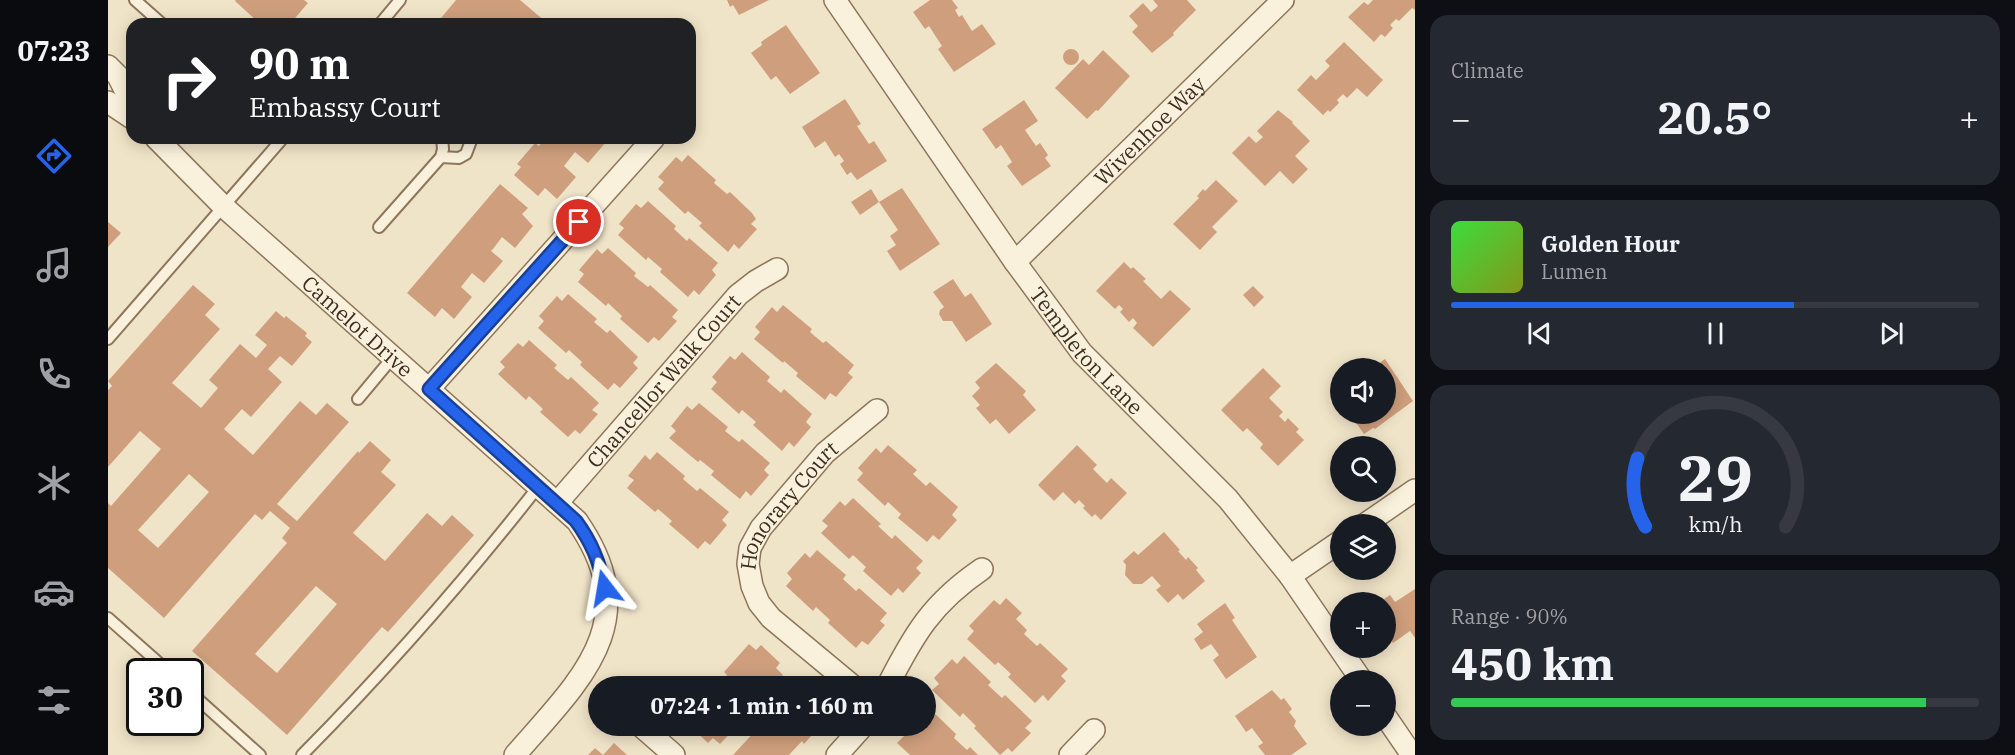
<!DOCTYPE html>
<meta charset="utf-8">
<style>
:root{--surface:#171b24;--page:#242831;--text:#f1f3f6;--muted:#9ea1a6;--line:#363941;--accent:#2563eb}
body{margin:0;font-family:"IBM Plex Serif",serif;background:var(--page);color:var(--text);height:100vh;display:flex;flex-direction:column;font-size:22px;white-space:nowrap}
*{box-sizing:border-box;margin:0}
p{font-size:20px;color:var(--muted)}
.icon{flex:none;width:33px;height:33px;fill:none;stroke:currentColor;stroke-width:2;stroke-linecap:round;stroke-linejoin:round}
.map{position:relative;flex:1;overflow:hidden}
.panel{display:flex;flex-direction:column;gap:15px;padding:15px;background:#0d0f14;width:600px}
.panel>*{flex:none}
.banner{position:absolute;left:18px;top:18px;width:570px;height:126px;border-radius:18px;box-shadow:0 3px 15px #0003;background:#202124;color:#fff;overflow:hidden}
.buttons{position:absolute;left:1222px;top:358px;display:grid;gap:12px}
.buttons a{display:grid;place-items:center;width:66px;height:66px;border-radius:50%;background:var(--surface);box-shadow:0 3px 15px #0003;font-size:30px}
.speed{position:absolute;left:18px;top:658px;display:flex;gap:12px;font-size:30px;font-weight:700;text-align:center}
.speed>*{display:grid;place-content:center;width:78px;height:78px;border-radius:50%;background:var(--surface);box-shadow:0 3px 15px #0003;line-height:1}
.speed .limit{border:3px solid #111;border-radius:9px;background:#fff;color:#111}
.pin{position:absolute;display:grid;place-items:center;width:51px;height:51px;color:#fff;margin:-26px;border:3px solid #fff;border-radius:50%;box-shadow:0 2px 6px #0007}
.me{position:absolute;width:66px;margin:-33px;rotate:346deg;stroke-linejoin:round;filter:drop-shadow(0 0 4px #0008)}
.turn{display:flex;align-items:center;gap:21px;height:126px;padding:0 24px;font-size:27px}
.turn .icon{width:78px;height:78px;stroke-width:2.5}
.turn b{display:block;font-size:42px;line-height:51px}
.big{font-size:45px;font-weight:700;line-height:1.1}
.panel .tile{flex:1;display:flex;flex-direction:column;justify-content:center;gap:9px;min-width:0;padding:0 21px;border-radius:18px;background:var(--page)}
.panel .dial{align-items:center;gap:0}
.dial svg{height:156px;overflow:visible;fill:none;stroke:var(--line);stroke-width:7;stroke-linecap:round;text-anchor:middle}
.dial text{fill:var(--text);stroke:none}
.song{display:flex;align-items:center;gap:18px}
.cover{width:72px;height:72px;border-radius:9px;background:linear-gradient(135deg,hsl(120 70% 55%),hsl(70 70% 35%))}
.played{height:6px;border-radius:3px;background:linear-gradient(90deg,var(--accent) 65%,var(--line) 65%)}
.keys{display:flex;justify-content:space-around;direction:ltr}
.heat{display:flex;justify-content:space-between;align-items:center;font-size:33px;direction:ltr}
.charge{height:9px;border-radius:4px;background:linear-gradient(90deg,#34c759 90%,var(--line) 0)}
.trip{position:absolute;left:480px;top:676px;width:348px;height:60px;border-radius:30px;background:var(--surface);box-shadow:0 3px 15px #0003;font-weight:700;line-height:60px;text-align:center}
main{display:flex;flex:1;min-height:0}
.menu{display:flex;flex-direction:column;width:108px;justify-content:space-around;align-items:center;background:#090b0e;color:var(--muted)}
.menu .icon{width:42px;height:42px}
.menu .current{color:var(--accent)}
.menu b{font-size:27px;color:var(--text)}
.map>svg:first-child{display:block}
.building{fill:#cf9f7d;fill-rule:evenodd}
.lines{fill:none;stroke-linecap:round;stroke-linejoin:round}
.service-casing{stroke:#8d765c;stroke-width:14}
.minor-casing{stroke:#8d765c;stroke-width:24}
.service{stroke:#faf1dc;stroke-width:10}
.minor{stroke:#faf1dc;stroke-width:21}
.route-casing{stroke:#184099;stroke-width:15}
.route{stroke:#2563eb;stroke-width:10}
.labels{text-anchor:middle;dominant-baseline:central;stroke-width:6;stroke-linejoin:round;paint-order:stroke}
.street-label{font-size:21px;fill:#3d2e20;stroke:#f7eed8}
</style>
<main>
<nav class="menu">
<b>07:23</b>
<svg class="icon current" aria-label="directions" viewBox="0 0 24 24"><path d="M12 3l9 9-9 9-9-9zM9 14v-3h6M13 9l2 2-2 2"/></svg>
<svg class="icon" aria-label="music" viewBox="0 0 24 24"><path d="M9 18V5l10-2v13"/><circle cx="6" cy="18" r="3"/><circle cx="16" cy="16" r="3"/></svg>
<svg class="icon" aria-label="phone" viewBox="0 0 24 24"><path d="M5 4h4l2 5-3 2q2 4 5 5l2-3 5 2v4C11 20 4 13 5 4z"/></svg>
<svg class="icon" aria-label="climate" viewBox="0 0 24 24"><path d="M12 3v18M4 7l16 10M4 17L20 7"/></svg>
<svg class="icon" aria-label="car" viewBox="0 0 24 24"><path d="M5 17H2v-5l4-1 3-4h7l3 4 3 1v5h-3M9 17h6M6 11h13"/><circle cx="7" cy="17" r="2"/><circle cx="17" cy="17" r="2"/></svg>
<svg class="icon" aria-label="filters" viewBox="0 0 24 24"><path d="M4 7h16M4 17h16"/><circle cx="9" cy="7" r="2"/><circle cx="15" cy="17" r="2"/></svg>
</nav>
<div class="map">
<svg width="1307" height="755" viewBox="0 0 1307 755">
<rect width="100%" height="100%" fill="#f0e4c8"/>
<!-- building -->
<path class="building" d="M128,0H196L200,3L182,24H152L127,1Z
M348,0H412L438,22L436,24H328Z
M619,0H661L631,15L625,5L622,7Z
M822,0H844L850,8L847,10L851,17L854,15L864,31L874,24L888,44L846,72L830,49L834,46L821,26L817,29L805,12Z
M1045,0H1079L1088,10L1065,33L1066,35L1044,53L1024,32L1030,26L1021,16L1035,3L1043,12L1050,6Z
M1265,0H1307V10L1304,8L1291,21L1288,19L1282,25L1285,28L1277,37L1273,34L1266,42L1240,17L1256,2L1260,5Z
M678,25L712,73L682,94L668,76L663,80L643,53L654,45L653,42Z
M1236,42L1275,80L1259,97L1249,88L1239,98L1235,94L1229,100L1231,103L1222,112L1220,110L1215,115L1189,90L1203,75L1208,80L1222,66L1217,61Z
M955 57a8 8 0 1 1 16 0a8 8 0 1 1-16 0Z
M995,50L1022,76L990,111L988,110L979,119L947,88L975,59L981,65Z
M737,99L753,124L749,126L761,144L766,141L779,161L749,180L743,172L739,175L732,164L736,161L731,154L727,157L717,141L707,148L694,127Z
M916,100L930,121L917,130L928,146L932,143L940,155L937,158L943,166L914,186L899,166L904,162L893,145L888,149L874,129Z
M1170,110L1185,122L1184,123L1202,141L1187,156L1200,169L1185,184L1172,171L1157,186L1124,153L1141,136L1148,143L1155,137L1149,131Z
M438,138H494L498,142L480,163L467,152L456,166L468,177L449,199L437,188L430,196L406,175L413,167L409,164L427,143L431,146Z
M580,155L608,180L606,183L619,194L622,192L644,213L648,219L643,224L649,229L631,249L626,244L620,252L591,226L594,223L580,211L577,214L550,189L556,182L550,177L568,157L574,162Z
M1108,180L1130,201L1104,227L1109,232L1092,250L1065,224L1091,198L1089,196L1095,189L1097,191Z
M392,184L420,208L414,214L425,226L407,248L394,237L385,249L383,251L395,261L376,283L364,273L353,287L364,297L346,319L334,308L327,317L299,293Z
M794,188L832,244L792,271L779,251L788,245L782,236L790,230L771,202Z
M763,189L771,202L752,215L743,202Z
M540,201L568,226L566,229L579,241L581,238L610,263L604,270L608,275L591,295L586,290L580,297L552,272L554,269L540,257L538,260L510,235L516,228L511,224L528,204L533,208Z
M0,222L13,233L0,247Z
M500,248L528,273L526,276L540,287L542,285L570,310L564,317L569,321L551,341L546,337L540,343L512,319L514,316L500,303L498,306L470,282L476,274L471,270L489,249L494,254Z
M1016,262L1023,269L1025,267L1038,279L1035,281L1053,299L1062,290L1083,309L1045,347L1025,328L1029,323L1025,318L1021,322L1012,312L1015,309L1011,305L1007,309L988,291Z
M845,279L857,297L863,293L884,324L858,342L844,321H835L831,314L832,310L836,307L825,292Z
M85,285L107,304L97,315L112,329L64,383L93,408L110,388L101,380L132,344L148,358L159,345L147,335L168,311L176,318L178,316L199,333L197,336L204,342L184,366L172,356L160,369L174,382L143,417L134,409L116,429L145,455L192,401L208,415L219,403L241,422L169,504L189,521L250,451L251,453L262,441L283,460L273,472L288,485L245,533L277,561L319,513L334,526L344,515L366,535L280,632L274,627L179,735L84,651L179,543L174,538L182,528L162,511L154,520L147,514L56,618L0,568V503L3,506L53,449L32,431L0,467V390L4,386L0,381ZM81,474L101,492L50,548L30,530ZM208,586L229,604L169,673L147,654Z
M1145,286L1156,297L1146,307L1135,295Z
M460,294L489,319L486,322L499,333L502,330L530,357L525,363L530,368L512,388L506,383L500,390L472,365L474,362L461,350L458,353L430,328L436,321L431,316L449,296L454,301Z
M675,305L704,329L702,332L715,343L718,341L746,365L740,373L745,377L728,397L722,393L717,400L688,376L690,373L676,361L675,363L646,339L652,332L647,327L664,307L669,312Z
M421,340L449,365L446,368L460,380L463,377L491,403L484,410L490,414L472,434L467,430L460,437L432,412L435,409L421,396L418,400L390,374L397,367L392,362L410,343L415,347Z
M634,352L662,377L659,381L673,393L676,389L704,414L698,422L703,427L686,447L681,442L674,451L645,425L648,422L634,410L631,414L603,389L609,382L604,377L622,356L627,360Z
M1277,359L1305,401L1267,429L1265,428L1256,434L1242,414H1278V369H1263Z
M888,363L918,391L915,395L928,410L901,434L888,419L882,424L868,408L872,405L864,396L872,388L867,382Z
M1155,368L1173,386L1161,398L1175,412L1171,416L1177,422L1180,418L1191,429L1188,432L1196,440L1170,466L1152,448L1155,444L1139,428L1135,432L1113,410Z
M591,403L620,427L617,431L631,442L634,439L662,463L656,470L661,475L643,496L638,491L632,499L603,475L606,471L592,460L590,462L561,438L568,431L563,426L579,406L584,410Z
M780,445L809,470L805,474L818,486L822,482L850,507L844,515L849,520L831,540L825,535L819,542L790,518L793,514L780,502L777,506L749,480L755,473L750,468L768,448L773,453Z
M969,445L989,465L985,469L999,483L1003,478L1019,493L993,520L987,514L984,517L975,508L977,506L971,500L967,504L955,492L946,501L930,485Z
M549,452L577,476L575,479L589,491L592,488L621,512L614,520L619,525L602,545L597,541L590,549L561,524L564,521L550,509L547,512L519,488L526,480L520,476L537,455L542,460Z
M745,498L773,524L770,526L784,539L787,535L815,561L808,568L813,573L795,593L790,588L783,596L755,571L758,567L745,555L741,559L713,533L720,526L714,521L732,501L737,506Z
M1056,532L1072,550L1070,551L1078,560L1080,557L1090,568L1088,570L1097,581L1075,600L1070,594L1060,603L1048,590L1053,586L1044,576L1034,584H1025L1017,575L1018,565L1015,561L1026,551L1030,555Z
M709,550L738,575L735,579L748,591L751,588L779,613L772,621L777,625L760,645L754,641L748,648L720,623L722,620L708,607L705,611L678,586L684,579L679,573L697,553L702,558Z
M1307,589V638L1302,631L1285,643L1278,632V603H1270L1282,595L1287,602Z
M898,598L914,613L908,619L919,630L916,634L929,646L932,643L960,669L953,676L958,681L940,701L935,695L927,703L900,677L903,674L890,662L887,665L859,639L866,631L861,626L886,600L892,605Z
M1117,603L1127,618L1124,620L1149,657L1118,679L1105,660L1111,655L1103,644L1093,650L1086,639L1095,632L1089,624Z
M641,644L648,650L653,645L672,663L668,668L675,675L664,687H608L619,675L616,672Z
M856,656L883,682L880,685L894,698L897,695L924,721L917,728L923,733L904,752L900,748L892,755L866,728L868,726L855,713L852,717L824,690L831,684L826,678L844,659L849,664Z
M1164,690L1173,700L1176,698L1184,709L1181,712L1188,721L1186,726L1199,744L1183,755H1157L1150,746L1155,743L1144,728L1138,732L1127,716Z
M821,708L848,734L846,738L859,750L862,747L870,755H802L789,743L796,736L791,731L795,726H818V712Z
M582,726H629L612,744L605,738L600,743Z
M656,726H712L696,744L694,741L681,755H625L650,728L653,730Z
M506,743L519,755H480L487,748L495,755Z"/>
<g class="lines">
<!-- service casing -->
<g class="service-casing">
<path id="service" d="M27,0L54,24
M272,24L292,0
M333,157L351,158L358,154L364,138
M271,227L333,157L335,149L334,138
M0,339L175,138
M250,399L285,357
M0,618L61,672
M82,692L152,755
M194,755C278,670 356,581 430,487"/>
</g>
<!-- minor casing -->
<g class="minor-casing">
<g id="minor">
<path id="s1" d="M727,0L907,262L974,353L1120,499L1182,576L1254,681"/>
<path d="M0,66L10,76L24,104"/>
<path d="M0,102L24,118"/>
<path id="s2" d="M48,138L116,207L469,521C539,622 472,680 407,755"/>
<path id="s3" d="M907,262L1175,0"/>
<path d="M321,389L546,138"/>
<path id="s4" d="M449,503L630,295L648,281L669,269"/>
<path d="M1256,525L1307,490"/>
<path d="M1182,576L1233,541"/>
<path id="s5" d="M746,687L663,618L651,603L644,586L640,564L642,548L653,528L717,453L769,410"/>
<path d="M779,687C806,634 824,603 874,569"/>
<path d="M1278,717L1304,755"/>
<path d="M533,726L566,755"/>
<path d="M729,755L755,726"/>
<path d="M962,755L986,730"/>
</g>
</g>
<!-- service -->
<use href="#service" class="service"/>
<!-- minor -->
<use href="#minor" class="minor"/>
</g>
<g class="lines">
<!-- route casing -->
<g class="route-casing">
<path id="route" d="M471,222L321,389L468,521C484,543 491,561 497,588"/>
</g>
<!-- route -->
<use href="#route" class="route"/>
</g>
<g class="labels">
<!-- street labels -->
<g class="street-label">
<text stroke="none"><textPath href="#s3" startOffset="188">Wivenhoe Way</textPath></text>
<text stroke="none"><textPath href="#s2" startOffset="276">Camelot Drive</textPath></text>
<text stroke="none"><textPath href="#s1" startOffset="432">Templeton Lane</textPath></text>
<text stroke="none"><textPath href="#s4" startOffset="162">Chancellor Walk Court</textPath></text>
<text stroke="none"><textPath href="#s5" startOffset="240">Honorary Court</textPath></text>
</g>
</g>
</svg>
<div class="buttons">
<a><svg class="icon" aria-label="sound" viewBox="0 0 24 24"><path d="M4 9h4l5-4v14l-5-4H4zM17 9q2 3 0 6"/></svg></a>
<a><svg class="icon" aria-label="search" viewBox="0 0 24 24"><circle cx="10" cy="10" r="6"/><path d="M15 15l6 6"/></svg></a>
<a><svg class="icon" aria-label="layers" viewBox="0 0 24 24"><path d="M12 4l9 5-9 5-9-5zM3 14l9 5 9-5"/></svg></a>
<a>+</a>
<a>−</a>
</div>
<div class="speed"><div class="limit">30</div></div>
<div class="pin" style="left:471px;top:222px;background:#d93025"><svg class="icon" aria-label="arrive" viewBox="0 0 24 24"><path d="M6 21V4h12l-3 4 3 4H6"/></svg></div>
<svg class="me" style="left:497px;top:588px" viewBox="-20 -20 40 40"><path d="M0-17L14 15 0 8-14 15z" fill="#2563eb" stroke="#fff" stroke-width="4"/></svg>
<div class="trip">07:24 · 1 min · 160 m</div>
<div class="banner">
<div class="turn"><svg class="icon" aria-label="right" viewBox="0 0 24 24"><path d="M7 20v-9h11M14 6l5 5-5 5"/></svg><div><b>90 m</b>Embassy Court</div></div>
</div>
</div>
<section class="panel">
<div class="tile"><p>Climate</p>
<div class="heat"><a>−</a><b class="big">20.5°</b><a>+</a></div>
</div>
<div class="tile">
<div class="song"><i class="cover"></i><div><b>Golden Hour</b><p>Lumen</p></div></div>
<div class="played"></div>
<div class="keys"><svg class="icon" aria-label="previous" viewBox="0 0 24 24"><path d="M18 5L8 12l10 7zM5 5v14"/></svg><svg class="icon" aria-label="pause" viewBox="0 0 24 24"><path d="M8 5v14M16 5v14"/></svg><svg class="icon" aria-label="next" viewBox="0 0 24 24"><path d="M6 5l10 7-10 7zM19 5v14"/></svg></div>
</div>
<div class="tile dial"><svg viewBox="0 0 100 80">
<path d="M14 69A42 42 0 1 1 86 69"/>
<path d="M14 69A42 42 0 0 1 10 34" stroke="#2563eb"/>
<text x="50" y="56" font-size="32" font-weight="700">29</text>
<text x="50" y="72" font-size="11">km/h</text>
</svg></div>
<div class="tile"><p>Range · 90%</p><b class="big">450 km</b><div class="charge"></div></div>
</section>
</main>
